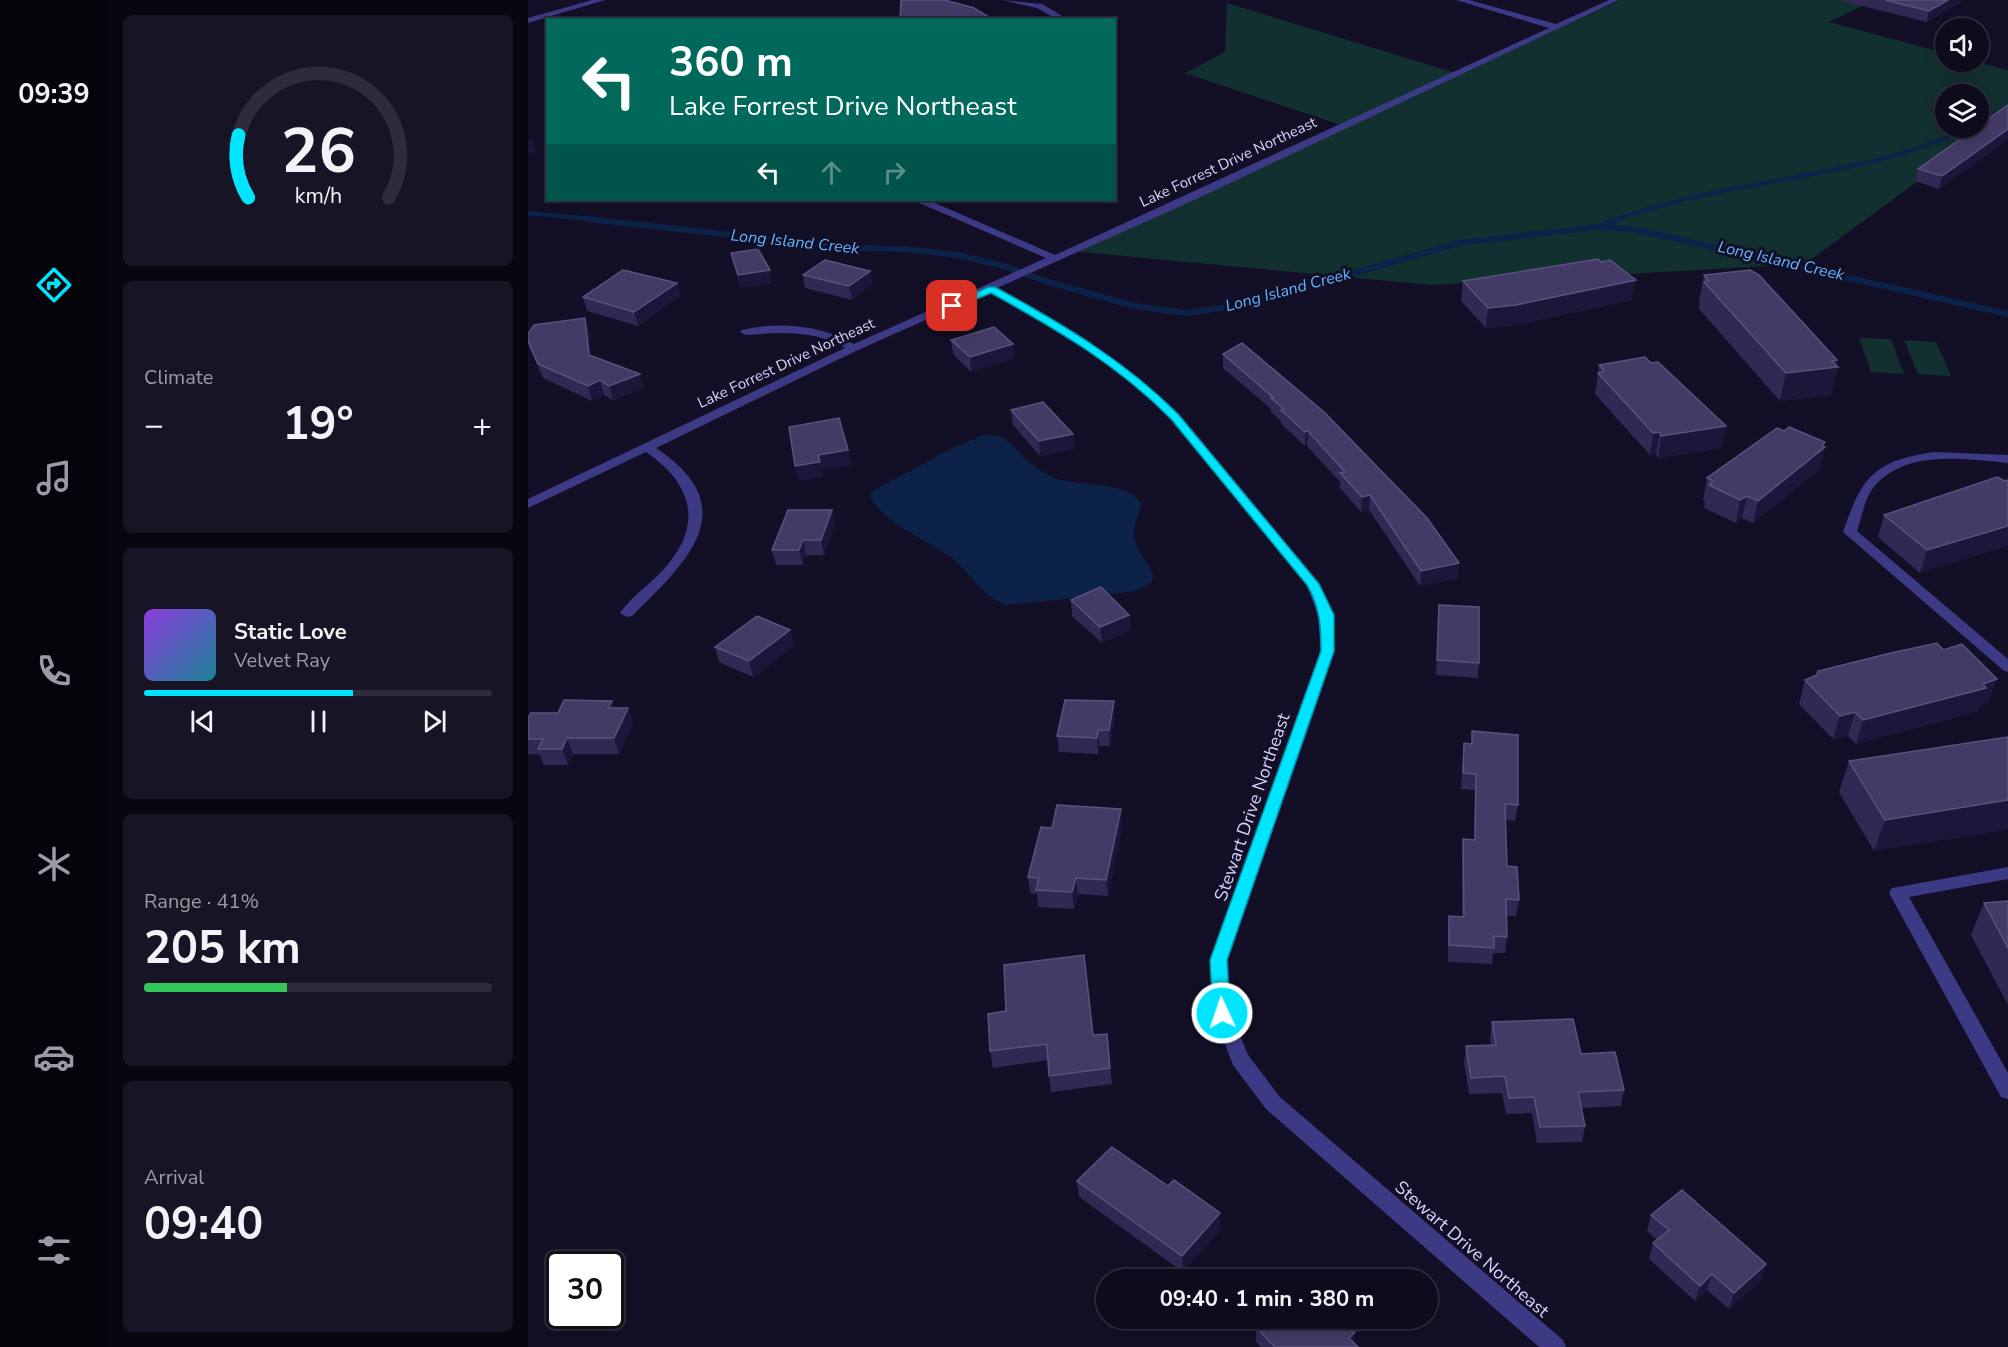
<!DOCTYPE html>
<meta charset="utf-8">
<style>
:root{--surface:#0e0b1c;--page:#171425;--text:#f1f3f6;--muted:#9b9ba3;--line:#2e2b3b;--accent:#00e5ff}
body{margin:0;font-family:"Nunito Sans",sans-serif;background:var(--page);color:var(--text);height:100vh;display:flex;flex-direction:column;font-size:22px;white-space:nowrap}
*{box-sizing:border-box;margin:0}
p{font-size:20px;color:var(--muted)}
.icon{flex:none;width:33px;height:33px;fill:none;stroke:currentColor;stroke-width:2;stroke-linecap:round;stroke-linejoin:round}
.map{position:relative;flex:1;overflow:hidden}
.sheet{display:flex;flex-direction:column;gap:15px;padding:15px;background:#08060f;width:420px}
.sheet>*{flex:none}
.banner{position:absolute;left:18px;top:18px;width:570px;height:183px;border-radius:0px;box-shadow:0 3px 15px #0003,0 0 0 2px var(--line);background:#00695c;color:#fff;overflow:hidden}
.tools{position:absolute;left:1407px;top:18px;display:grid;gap:12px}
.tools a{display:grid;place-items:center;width:54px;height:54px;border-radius:50%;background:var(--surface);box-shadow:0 3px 15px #0003,0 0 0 2px var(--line);font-size:30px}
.speed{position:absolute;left:18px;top:1251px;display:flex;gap:12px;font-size:30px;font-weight:700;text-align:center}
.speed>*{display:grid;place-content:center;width:78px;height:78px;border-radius:50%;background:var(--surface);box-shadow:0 3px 15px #0003,0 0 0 2px var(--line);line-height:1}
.speed .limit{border:3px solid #111;border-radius:9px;background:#fff;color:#111}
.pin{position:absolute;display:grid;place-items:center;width:51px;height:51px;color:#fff;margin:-26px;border-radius:12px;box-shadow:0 3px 9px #0006}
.me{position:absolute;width:66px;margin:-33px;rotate:357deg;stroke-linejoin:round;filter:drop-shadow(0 0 4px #0008)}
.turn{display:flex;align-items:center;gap:21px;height:126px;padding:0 24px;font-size:27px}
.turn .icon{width:78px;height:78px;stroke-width:2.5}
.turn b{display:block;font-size:42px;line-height:51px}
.lanes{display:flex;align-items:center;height:57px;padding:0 24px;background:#0003;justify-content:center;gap:30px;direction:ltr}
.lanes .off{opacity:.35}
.big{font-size:45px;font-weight:700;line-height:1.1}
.sheet .widget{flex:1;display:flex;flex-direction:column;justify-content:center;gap:9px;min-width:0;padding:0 21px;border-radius:9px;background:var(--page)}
.sheet .dial{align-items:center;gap:0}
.dial svg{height:156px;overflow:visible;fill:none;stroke:var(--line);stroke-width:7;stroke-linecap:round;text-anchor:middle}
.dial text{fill:var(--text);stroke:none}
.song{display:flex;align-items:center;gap:18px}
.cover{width:72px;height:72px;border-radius:9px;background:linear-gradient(135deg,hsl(270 70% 55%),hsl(190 70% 35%))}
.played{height:6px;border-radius:3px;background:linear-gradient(90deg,var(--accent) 60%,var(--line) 60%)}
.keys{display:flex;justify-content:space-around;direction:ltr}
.heat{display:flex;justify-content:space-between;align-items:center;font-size:33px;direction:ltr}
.charge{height:9px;border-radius:4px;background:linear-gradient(90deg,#34c759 41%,var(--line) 0)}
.trip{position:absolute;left:568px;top:1269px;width:342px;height:60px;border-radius:30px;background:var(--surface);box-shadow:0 3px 15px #0003,0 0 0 2px var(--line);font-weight:700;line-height:60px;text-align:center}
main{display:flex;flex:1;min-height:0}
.tab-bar{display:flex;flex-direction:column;width:108px;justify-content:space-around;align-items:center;background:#06040b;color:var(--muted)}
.tab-bar .icon{width:42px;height:42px}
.tab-bar .on{color:var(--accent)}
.tab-bar b{font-size:27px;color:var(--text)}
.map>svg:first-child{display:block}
.green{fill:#12302f;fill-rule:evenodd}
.water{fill:#0c2248}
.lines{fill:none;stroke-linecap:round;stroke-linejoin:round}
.stream-far1{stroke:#0c2248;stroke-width:4.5}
.stream{stroke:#0c2248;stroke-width:6}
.minor{fill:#3d3a85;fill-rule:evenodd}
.wall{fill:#312854}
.shaded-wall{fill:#1d163a}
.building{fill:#433a66;stroke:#5a527e;stroke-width:1.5}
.route{fill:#00e5ff;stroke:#0095a6;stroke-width:1.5}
.labels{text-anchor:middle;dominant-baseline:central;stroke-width:6;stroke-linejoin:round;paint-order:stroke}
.far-street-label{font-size:15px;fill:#d9d4ff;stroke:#130f26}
.far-water-label{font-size:16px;font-style:italic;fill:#62b6ff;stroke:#130f26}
.street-label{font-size:18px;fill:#d9d4ff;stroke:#130f26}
</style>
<main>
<nav class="tab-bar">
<b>09:39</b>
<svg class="icon on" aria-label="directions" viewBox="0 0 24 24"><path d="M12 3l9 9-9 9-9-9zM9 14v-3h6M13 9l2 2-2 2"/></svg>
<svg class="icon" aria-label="music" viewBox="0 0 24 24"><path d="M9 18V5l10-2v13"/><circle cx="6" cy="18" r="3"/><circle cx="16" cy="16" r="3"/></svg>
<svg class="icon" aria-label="phone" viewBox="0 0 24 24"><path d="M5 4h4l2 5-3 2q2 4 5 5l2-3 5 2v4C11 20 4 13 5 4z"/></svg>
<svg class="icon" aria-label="climate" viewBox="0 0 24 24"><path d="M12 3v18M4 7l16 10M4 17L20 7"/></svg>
<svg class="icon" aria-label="car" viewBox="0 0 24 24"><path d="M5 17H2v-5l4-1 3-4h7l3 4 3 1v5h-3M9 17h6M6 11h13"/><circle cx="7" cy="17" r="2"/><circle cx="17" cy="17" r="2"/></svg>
<svg class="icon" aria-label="filters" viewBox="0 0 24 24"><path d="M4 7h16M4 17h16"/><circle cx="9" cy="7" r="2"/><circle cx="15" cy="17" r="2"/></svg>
</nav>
<section class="sheet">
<div class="widget dial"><svg viewBox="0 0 100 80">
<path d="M14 69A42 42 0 1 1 86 69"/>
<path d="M14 69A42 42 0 0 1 9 37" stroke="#00e5ff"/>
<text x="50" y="56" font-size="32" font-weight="700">26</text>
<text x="50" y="72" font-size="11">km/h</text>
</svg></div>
<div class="widget"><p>Climate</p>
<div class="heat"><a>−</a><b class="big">19°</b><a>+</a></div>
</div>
<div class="widget">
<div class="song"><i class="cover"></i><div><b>Static Love</b><p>Velvet Ray</p></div></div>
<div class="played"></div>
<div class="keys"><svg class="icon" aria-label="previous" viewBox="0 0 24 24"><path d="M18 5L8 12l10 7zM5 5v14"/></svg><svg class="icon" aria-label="pause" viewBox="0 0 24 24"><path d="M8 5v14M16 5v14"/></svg><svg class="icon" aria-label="next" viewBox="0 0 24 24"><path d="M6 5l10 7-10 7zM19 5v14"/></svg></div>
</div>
<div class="widget"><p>Range · 41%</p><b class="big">205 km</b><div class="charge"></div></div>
<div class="widget"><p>Arrival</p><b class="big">09:40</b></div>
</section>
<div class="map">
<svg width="1480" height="1347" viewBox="0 0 1480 1347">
<rect width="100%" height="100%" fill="#130f26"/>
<!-- green -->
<path class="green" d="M1093,0H1346L1301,22L1417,53L1418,62H1448L1480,70V115L1277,264L904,285L543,251L816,126L657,73L697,52L699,3L931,74ZM1418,94H1450V128H1418Z
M1331,338L1363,339L1376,374L1343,372Z
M1376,340L1408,342L1423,376L1390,374Z"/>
<!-- water -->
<path class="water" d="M456,435C486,435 484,450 505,465C512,471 521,476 530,479C552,486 601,482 613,503C611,516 603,528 607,541C614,566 650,583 595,593L477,605C450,592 446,577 425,559C405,542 348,521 342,494L348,489L423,449Z"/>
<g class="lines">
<!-- stream-far1 -->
<path class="stream-far1" d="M1450,124L1480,108
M0,213L74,220
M1087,220C1174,188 1265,182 1354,159C1385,151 1414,140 1444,128"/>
<!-- stream -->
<path class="stream" d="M59,219L322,248L378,249L429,255L476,266L517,281L606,306L658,313L714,305L932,243L1070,227L1105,229L1480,314
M1072,226L1091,219"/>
<!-- minor -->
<path class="minor" d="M64,0H77L0,23V18Z
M474,0L514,4L541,20H530L509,8Z
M928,0H941L1028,24L1081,0H1091L664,201L469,288C536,322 597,363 651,414L792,584L804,616L807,651L700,960L703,1013L720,1055L752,1097L1035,1340L1038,1347H1011L738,1109L705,1065L685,1013L682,960L793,651L790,616L779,585C734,531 691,471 643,420C592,365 526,326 461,292L330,350L128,448C218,508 159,562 104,616L99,617L92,613C103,597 121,585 134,571C176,526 166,485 118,452L0,508V499L317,348C286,330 253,332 218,335L212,332L214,330C251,321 293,325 326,344L518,258L389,202L388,200H400L527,255L1021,28Z
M1406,452L1480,455V463C1437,459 1376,449 1345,488C1336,500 1334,517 1329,531L1480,659V672L1475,670L1315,532C1334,477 1345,461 1406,452Z
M1480,867V879L1381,897L1480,1073V1099L1473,1097L1361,893L1364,888L1370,887Z"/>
</g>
<!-- wall -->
<path class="wall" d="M1310,0H1436L1399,22Z
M1480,105V139L1411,189L1387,181L1390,169Z
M203,253L244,283L213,288Z
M342,271L344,284L324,300L277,288L275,275Z
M1176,275L1309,360L1308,364L1310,367L1303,395L1252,401L1171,309L1172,303L1171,301Z
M935,281L1104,300L986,325L958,328L933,301Z
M149,283L152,296L110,326L59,311L55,297Z
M61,331L63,356L116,388L85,400L76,395L64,401L15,378L3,351L0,343V334Z
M423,340L485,344L486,358L443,372L425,354Z
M714,343L930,578L892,586L841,510L833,512L812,488V482L779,446H777L753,424V421L743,412V409L695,368V354Z
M1071,365L1194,448L1130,458L1128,454L1122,455L1067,394Z
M483,410L547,448L512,456L485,425Z
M1296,447L1292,469L1225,523L1214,518L1208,523L1176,508L1177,502L1175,500L1179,478Z
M1477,481L1392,573L1350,537L1356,515Z
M304,510L307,525L296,555H278L275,565H248L244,550Z
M543,600L601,615L603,630L574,643L544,616Z
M911,605L951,663L950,678L908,675Z
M262,630L266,646L225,677L191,662L187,647Z
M1415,650L1469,679L1460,702L1452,706L1450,711L1328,744L1320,736L1305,739L1271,704L1277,680Z
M84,701L86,708H100L105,724L91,754H45L40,765H16L12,755L0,754V718L30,713Z
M587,717L582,746H571L570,754L531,752L529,736Z
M944,731L990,805L987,821L977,820L979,866L991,900L988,916H978L979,937L977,953H965L964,964L920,962V932L921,916L934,917V856L935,839L946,840L947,790L933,789L936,743L943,744Z
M1480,737L1346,851L1311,792L1321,761Z
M594,825L580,896L550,894L546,909L510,907L509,894L502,893L500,877L524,828Z
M1480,901V1005L1443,935L1456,903Z
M964,1022L1053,1054L1096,1090L1093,1106L1053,1108L1057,1126L1054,1142L1009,1143L1004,1113L978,1114L974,1093L941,1094L936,1063L938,1046H963L962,1038Z
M579,1034L584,1084L523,1092L520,1060L465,1068L462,1051Z
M549,1181L693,1229L655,1272L551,1197Z
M1123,1215L1238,1264L1233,1280L1201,1309L1179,1290L1167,1301L1121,1259L1125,1243L1129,1240L1119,1231Z
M728,1327L830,1347H733L728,1342Z"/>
<!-- shaded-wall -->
<path class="shaded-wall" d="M1420,0H1436L1399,22L1401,11Z
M1480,129V139L1411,189L1414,176Z
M4,139L8,152L0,154V141Z
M242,270L244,283L213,288L210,275Z
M342,271L344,284L324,300L321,286Z
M1108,280L1104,300L986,325L958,328L960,308Z
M149,283L152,296L110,326L106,312Z
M57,318L61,331L65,369L61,355Z
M485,344L486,358L443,372L442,357Z
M1309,360L1307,367H1310L1303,395L1252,401L1258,373Z
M112,374L116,388L85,400L81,386Z
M72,380L76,395L64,401L60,386Z
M1198,426L1194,448L1130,458L1133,436Z
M780,431L779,446H777V432Z
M1132,432L1128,454L1122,455L1125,433Z
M545,434L547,448L512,456L511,441Z
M1297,442L1295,449L1297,447L1292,469L1225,523L1230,501L1294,446Z
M320,450L323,465L293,470L295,477L270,481L267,466L290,455Z
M842,495L841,510L833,512L834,497Z
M1219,496L1214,518L1208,523L1212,500Z
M304,510L307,525L296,555L293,540Z
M1480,526V546L1392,573L1399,550Z
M275,540L278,555L275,565L271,550Z
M931,563L930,578L892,586L893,571Z
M601,615L603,630L574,643L572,627Z
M262,630L266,646L225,677L221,661Z
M1469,679L1460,702L1452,706L1450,711L1328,744L1335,720L1455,684Z
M84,701L89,717L80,708Z
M586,701L587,717L582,746L581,730Z
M100,708L105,724L91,754L86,738Z
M1327,712L1320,736L1305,739L1312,716Z
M570,730L571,746L570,754L569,738Z
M39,738L45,754L40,765L34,749Z
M1480,800V830L1346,851L1357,820Z
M593,809L594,825L580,896L578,880Z
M548,878L550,894L546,909L544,892Z
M692,1213L693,1229L655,1272L654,1256Z
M1238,1264L1233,1280L1201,1309L1206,1293Z
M1184,1274L1179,1290L1167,1301L1172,1286Z
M827,1332L826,1347L821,1338Z"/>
<!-- building -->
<path class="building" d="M373,0H417L446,8L466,20H372Z
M1357,0H1420L1401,11Z
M1480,105V129L1414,176L1390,169L1448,128H1450V126Z
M230,249L242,270L210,275L203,253Z
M1070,259L1073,262L1082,260L1108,280L988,305L960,308L935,281Z
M297,260L342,271L321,286L275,275Z
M95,270L149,283L106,312L55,297Z
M1222,270L1231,275L1309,360L1304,361L1310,367L1258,373L1176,282L1180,281L1176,275Z
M57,318L61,355L112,374L81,386L72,380L60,386L10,364L0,341V334L6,325Z
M466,327L485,344L442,357L423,340Z
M714,343L796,412L899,518L931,563L893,571L842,495L834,497L812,473L817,472L780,431L777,432L753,410L755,408L743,398L745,397L695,354Z
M1117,357L1123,363L1130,362L1198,426L1133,436L1132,432L1125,433L1070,373L1076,371L1071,365Z
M515,402L545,434L511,441L483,410Z
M311,418L320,450L290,455L292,462L267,466L261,427Z
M1261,427L1297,442L1294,446L1297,447L1230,501L1219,496L1212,500L1181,485L1185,481L1179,478L1249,428L1256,431Z
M1469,477L1477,481L1480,480V526L1399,550L1356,515Z
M260,510H304L293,540H275L271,550H244Z
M573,587L601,615L572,627L543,600Z
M911,605L951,607V663L909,660Z
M229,616L262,630L221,661L187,647Z
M1409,643L1415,650L1434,644L1469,679L1455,684L1458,688L1335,720L1327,712L1312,716L1277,680L1289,675L1290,671L1363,653Z
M36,700L84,701L80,708H100L86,738H39L34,749H10L15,739H0V718L3,713H30Z
M537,700L586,701L581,730H570L569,738L529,736Z
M944,731L990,735V805L977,804L979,866L989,867L991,900L978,899L979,937L966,936V948L921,945V916L936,917L935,839L947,840L948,774L935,773L936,743L944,744Z
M1480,737V800L1357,820L1321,761Z
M529,805L593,809L578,880L548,878L544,892L508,890L511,878L500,877L513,827L524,828Z
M1480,901V948L1456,903Z
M556,955L565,1035L579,1034L582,1068L521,1076L519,1044L462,1051L460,1014L478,1011L476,965Z
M1045,1019L1053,1054L1087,1052L1096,1090L1050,1092L1057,1126L1012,1127L1006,1097L981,1098L977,1076L943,1078L938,1046L968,1045L964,1022Z
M584,1147L640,1186L646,1180L692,1213L654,1256L549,1181Z
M1154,1190L1238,1264L1206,1293L1184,1274L1172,1286L1125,1243L1141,1230L1123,1215Z
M738,1318H813L827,1332L821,1338L830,1347H747L728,1327Z"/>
<!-- route -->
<path class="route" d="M460,287H467C533,323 596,360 650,414L791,584L806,615V651L699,960L702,1013L700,1018H688L685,1013L682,960L793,651C793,626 792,607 779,585L643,419C590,365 528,329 463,293L427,308L419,306Z"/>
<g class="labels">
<!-- far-street labels -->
<g class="far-street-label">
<text transform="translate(700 162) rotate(-25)">Lake Forrest Drive Northeast</text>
<text transform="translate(258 363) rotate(-25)">Lake Forrest Drive Northeast</text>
</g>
<!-- far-water labels -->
<g class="far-water-label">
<text transform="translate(267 242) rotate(6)">Long Island Creek</text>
<text transform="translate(1253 261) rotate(13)">Long Island Creek</text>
<text transform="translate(760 290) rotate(-15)">Long Island Creek</text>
</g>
<!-- street labels -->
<g class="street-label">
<text transform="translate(724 807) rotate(-71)">Stewart Drive Northeast</text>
<text transform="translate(944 1249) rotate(41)">Stewart Drive Northeast</text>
</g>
</g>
</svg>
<div class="tools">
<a><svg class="icon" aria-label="sound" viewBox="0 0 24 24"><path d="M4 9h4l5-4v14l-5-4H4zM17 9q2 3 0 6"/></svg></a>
<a><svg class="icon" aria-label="layers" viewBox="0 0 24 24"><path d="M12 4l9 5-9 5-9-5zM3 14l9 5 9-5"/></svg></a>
</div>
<div class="speed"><div class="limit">30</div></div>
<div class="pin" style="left:424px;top:306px;background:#d93025"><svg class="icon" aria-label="arrive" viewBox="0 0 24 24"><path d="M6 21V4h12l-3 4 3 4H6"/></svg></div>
<svg class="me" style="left:694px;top:1013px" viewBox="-20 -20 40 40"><circle r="17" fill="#00e5ff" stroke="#fff" stroke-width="3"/><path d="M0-11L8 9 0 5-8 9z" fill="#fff"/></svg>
<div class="trip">09:40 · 1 min · 380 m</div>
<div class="banner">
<div class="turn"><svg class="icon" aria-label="left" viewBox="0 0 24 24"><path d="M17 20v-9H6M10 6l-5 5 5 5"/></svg><div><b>360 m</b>Lake Forrest Drive Northeast</div></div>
<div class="lanes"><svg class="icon" aria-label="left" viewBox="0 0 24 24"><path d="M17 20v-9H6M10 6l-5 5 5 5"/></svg><svg class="icon off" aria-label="ahead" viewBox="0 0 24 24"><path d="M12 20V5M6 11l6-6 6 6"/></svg><svg class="icon off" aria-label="right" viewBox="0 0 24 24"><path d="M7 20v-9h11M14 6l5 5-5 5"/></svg></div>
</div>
</div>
</main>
